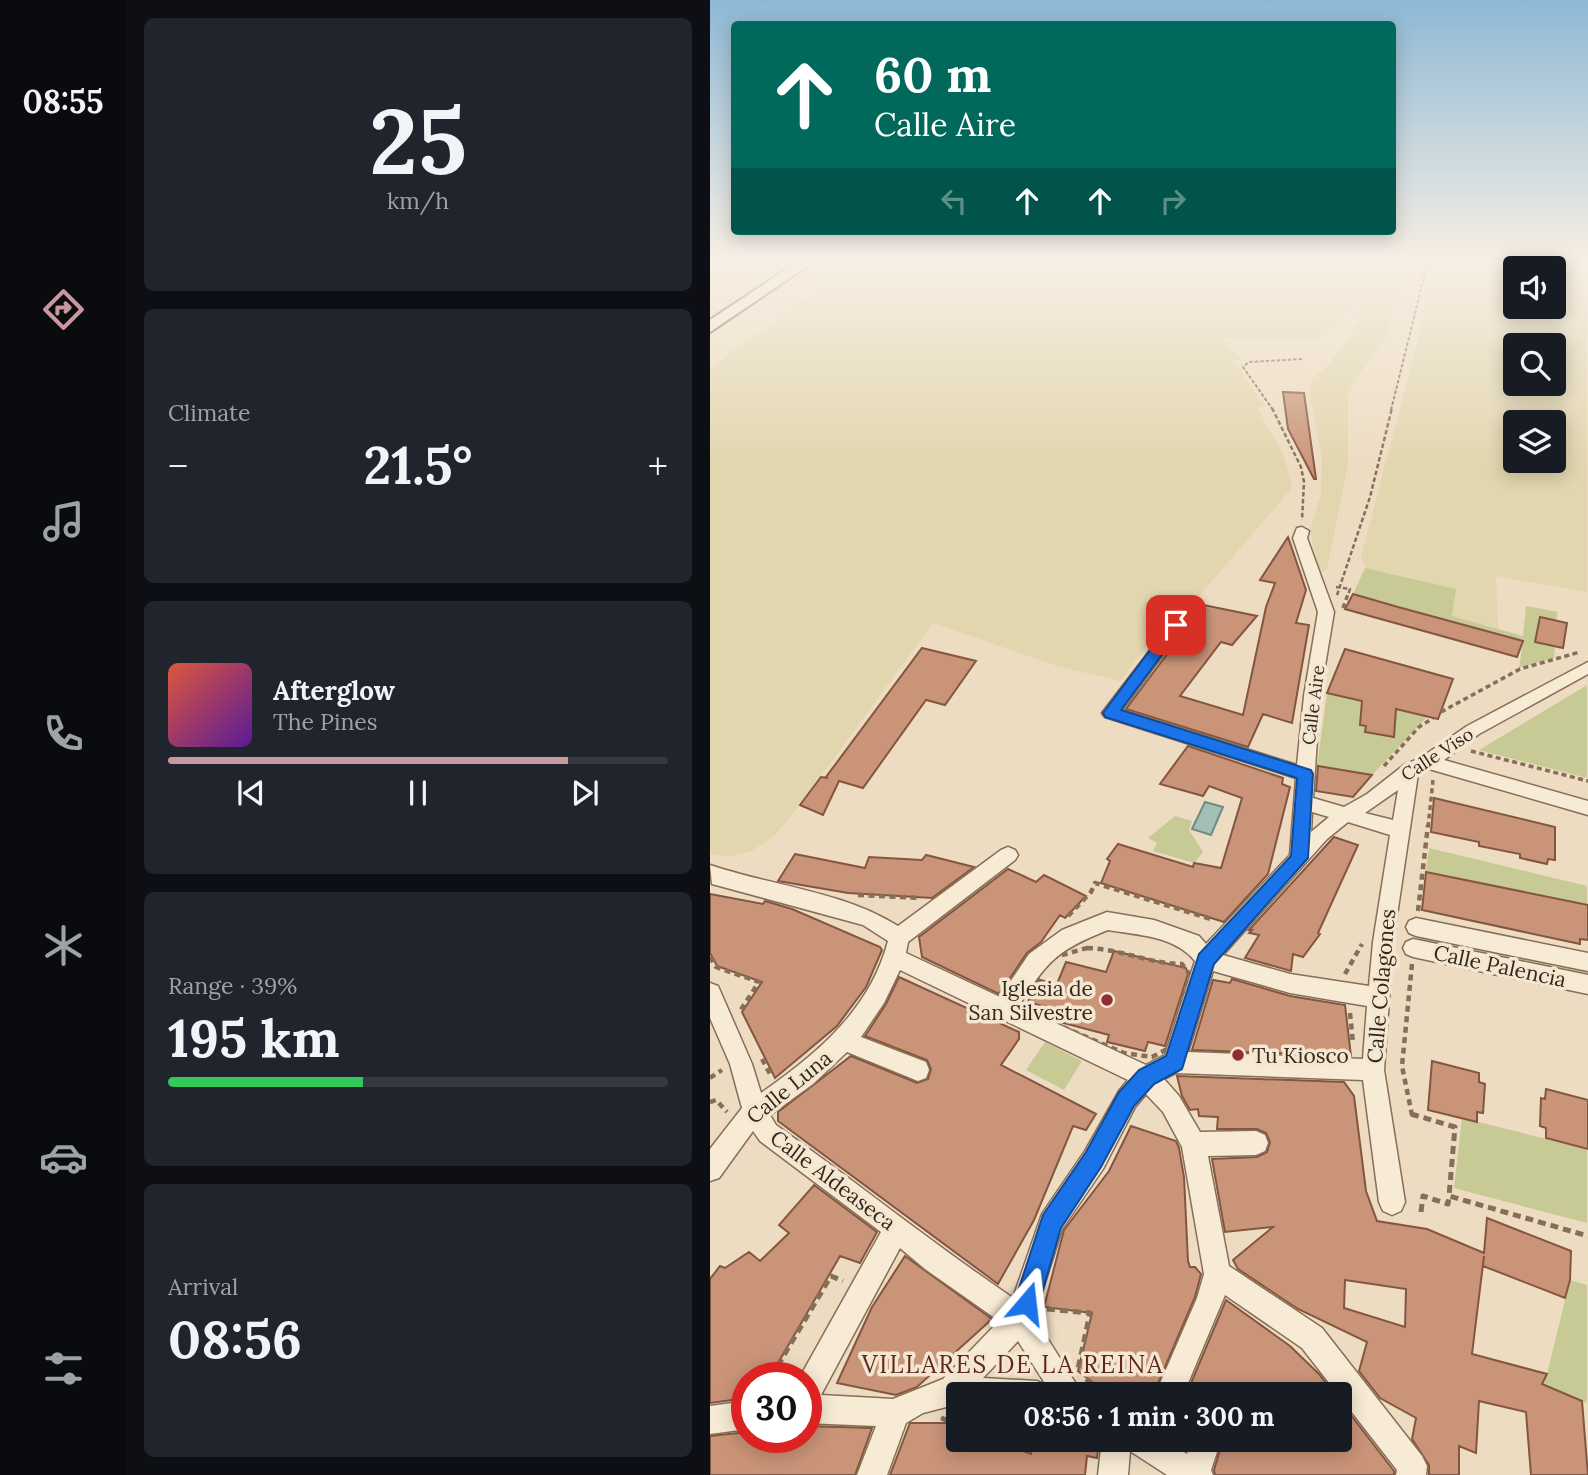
<!DOCTYPE html>
<meta charset="utf-8">
<style>
:root{--surface:#171b24;--page:#20242c;--text:#f1f3f6;--muted:#9ea1a6;--line:#363941;--accent:#c7999f}
body{margin:0;font-family:Lora,serif;background:var(--page);color:var(--text);height:100vh;display:flex;flex-direction:column;font-size:26px;white-space:nowrap}
*{box-sizing:border-box;margin:0}
p{font-size:23px;color:var(--muted)}
.icon{flex:none;width:38px;height:38px;fill:none;stroke:currentColor;stroke-width:2;stroke-linecap:round;stroke-linejoin:round}
.map{position:relative;flex:1;overflow:hidden}
.drawer{display:flex;flex-direction:column;gap:18px;padding:18px;background:#0d0f14;width:584px}
.drawer>*{flex:none}
.banner{position:absolute;left:21px;top:21px;width:665px;height:214px;border-radius:7px;box-shadow:0 4px 18px #0003;background:#00695c;color:#fff;overflow:hidden}
.fabs{position:absolute;left:793px;top:256px;display:grid;gap:14px}
.fabs a{display:grid;place-items:center;width:63px;height:63px;border-radius:7px;background:var(--surface);box-shadow:0 4px 18px #0003;font-size:35px}
.speed{position:absolute;left:21px;top:1362px;display:flex;gap:14px;font-size:35px;font-weight:700;text-align:center}
.speed>*{display:grid;place-content:center;width:91px;height:91px;border-radius:50%;background:var(--surface);box-shadow:0 4px 18px #0003;line-height:1}
.speed .limit{border:10px solid #d22;background:#fff;color:#111}
.pin{position:absolute;display:grid;place-items:center;width:60px;height:60px;color:#fff;margin:-30px;border-radius:14px;box-shadow:0 4px 10px #0006}
.me{position:absolute;width:77px;margin:-38px;rotate:17deg;stroke-linejoin:round;filter:drop-shadow(0 0 5px #0008)}
.turn{display:flex;align-items:center;gap:24px;height:147px;padding:0 28px;font-size:32px}
.turn .icon{width:91px;height:91px;stroke-width:2.5}
.turn b{display:block;font-size:49px;line-height:60px}
.lanes{display:flex;align-items:center;height:66px;padding:0 28px;background:#0003;justify-content:center;gap:35px;direction:ltr}
.lanes .off{opacity:.35}
.big{font-size:52px;font-weight:700;line-height:1.1}
.drawer .tile{flex:1;display:flex;flex-direction:column;justify-content:center;gap:10px;min-width:0;padding:0 24px;border-radius:10px;background:var(--page)}
.drawer .dial{align-items:center;gap:0}
.dial b{font-size:91px;line-height:1}
.song{display:flex;align-items:center;gap:21px}
.cover{width:84px;height:84px;border-radius:10px;background:linear-gradient(135deg,hsl(10 70% 55%),hsl(270 70% 35%))}
.played{height:7px;border-radius:4px;background:linear-gradient(90deg,var(--accent) 80%,var(--line) 80%)}
.keys{display:flex;justify-content:space-around;direction:ltr}
.heat{display:flex;justify-content:space-between;align-items:center;font-size:38px;direction:ltr}
.charge{height:10px;border-radius:5px;background:linear-gradient(90deg,#34c759 39%,var(--line) 0)}
.trip{position:absolute;left:236px;top:1382px;width:406px;height:70px;border-radius:7px;background:var(--surface);box-shadow:0 4px 18px #0003;font-weight:700;line-height:70px;text-align:center}
main{display:flex;flex:1;min-height:0}
.tab-bar{display:flex;flex-direction:column;width:126px;justify-content:space-around;align-items:center;background:#090b0e;color:var(--muted)}
.tab-bar .icon{width:49px;height:49px}
.tab-bar .active{color:var(--accent)}
.tab-bar b{font-size:32px;color:var(--text)}
.map>svg:first-child{display:block}
.farmland{fill:#e2d6af;fill-rule:evenodd}
.green{fill:#c8ca96}
.water{fill:#a4bfb5;stroke:#6b8d82;stroke-width:2}
.building{fill:#ca9478;stroke:#845640;stroke-width:2;fill-rule:evenodd}
.lines{fill:none;stroke-linecap:round;stroke-linejoin:round}
.street-casing{stroke:#866e59;stroke-width:3}
.secondary-casing{stroke:#674f3d;stroke-width:4}
.path-far4{stroke:#866e59;stroke-width:2;stroke-dasharray:3.5 2;stroke-linecap:butt}
.path-far3{stroke:#866e59;stroke-width:2.5;stroke-dasharray:4.5 2.5;stroke-linecap:butt}
.path-far2{stroke:#866e59;stroke-width:3.5;stroke-dasharray:5 3.5;stroke-linecap:butt}
.path-far1{stroke:#866e59;stroke-width:4.5;stroke-dasharray:6 4.5;stroke-linecap:butt}
.path{stroke:#866e59;stroke-width:5;stroke-dasharray:8 5;stroke-linecap:butt}
.street{fill:#f8ebd5;fill-rule:evenodd}
.secondary{fill:#f8ebd5;fill-rule:evenodd}
.route{fill:#1a73e8;stroke:#114b97;stroke-width:2}
.poi-dot{fill:#932b34;stroke:#f4e7d1;stroke-width:2.5}
.labels{text-anchor:middle;dominant-baseline:central;stroke-width:7;stroke-linejoin:round;paint-order:stroke}
.street-label{font-size:18px;fill:#36271d;stroke:#f4e7d1}
.near-street-label{font-size:21px;fill:#36271d;stroke:#f4e7d1}
.near-poi-label{font-size:21px;fill:#36271d;stroke:#f4e7d1;text-anchor:end}
.near-quarter-label{font-size:24px;letter-spacing:2px;fill:#61271e;stroke:#f4e7d1}
</style>
<main>
<nav class="tab-bar">
<b>08:55</b>
<svg class="icon active" aria-label="directions" viewBox="0 0 24 24"><path d="M12 3l9 9-9 9-9-9zM9 14v-3h6M13 9l2 2-2 2"/></svg>
<svg class="icon" aria-label="music" viewBox="0 0 24 24"><path d="M9 18V5l10-2v13"/><circle cx="6" cy="18" r="3"/><circle cx="16" cy="16" r="3"/></svg>
<svg class="icon" aria-label="phone" viewBox="0 0 24 24"><path d="M5 4h4l2 5-3 2q2 4 5 5l2-3 5 2v4C11 20 4 13 5 4z"/></svg>
<svg class="icon" aria-label="climate" viewBox="0 0 24 24"><path d="M12 3v18M4 7l16 10M4 17L20 7"/></svg>
<svg class="icon" aria-label="car" viewBox="0 0 24 24"><path d="M5 17H2v-5l4-1 3-4h7l3 4 3 1v5h-3M9 17h6M6 11h13"/><circle cx="7" cy="17" r="2"/><circle cx="17" cy="17" r="2"/></svg>
<svg class="icon" aria-label="filters" viewBox="0 0 24 24"><path d="M4 7h16M4 17h16"/><circle cx="9" cy="7" r="2"/><circle cx="15" cy="17" r="2"/></svg>
</nav>
<section class="drawer">
<div class="tile dial"><b>25</b><p>km/h</p></div>
<div class="tile"><p>Climate</p>
<div class="heat"><a>−</a><b class="big">21.5°</b><a>+</a></div>
</div>
<div class="tile">
<div class="song"><i class="cover"></i><div><b>Afterglow</b><p>The Pines</p></div></div>
<div class="played"></div>
<div class="keys"><svg class="icon" aria-label="previous" viewBox="0 0 24 24"><path d="M18 5L8 12l10 7zM5 5v14"/></svg><svg class="icon" aria-label="pause" viewBox="0 0 24 24"><path d="M8 5v14M16 5v14"/></svg><svg class="icon" aria-label="next" viewBox="0 0 24 24"><path d="M6 5l10 7-10 7zM19 5v14"/></svg></div>
</div>
<div class="tile"><p>Range · 39%</p><b class="big">195 km</b><div class="charge"></div></div>
<div class="tile"><p>Arrival</p><b class="big">08:56</b></div>
</section>
<div class="map">
<svg width="878" height="1475" viewBox="0 0 878 1475">
<rect width="100%" height="100%" fill="#eddcc2"/>
<!-- farmland -->
<path class="farmland" d="M154,261H696L677,337L645,380L638,395V464L617,569L609,574L600,530L611,494L612,459L599,392L602,379L619,364L641,335L653,303L644,306L611,338H513L531,360L523,361L555,406L547,408L574,456L582,488L484,602L472,600L410,681L347,666L223,623L90,805L64,836L42,851L18,857L0,854V370L26,348Z
M724,261H877V592L786,576L788,629L742,616L746,589L655,568L651,557L712,324L717,313L716,302ZM805,268H844V306H805ZM805,345H844V383H805ZM805,422H844V460H805Z"/>
<!-- green -->
<path class="green" d="M655,568L746,589L742,616L813,636L816,606L848,612L846,620L830,617L825,641L845,646L844,658L809,668L813,641L643,594Z
M877,685V778L769,750Z
M617,693L718,716L662,775L607,766Z
M465,816L482,821L479,830L493,852L484,863L443,851L447,843L438,838Z
M719,848L877,886V905L716,871Z
M710,935L877,970V978L709,944Z
M335,1042L372,1061L354,1090L316,1070Z
M752,1118L877,1149V1223L744,1188Z
M860,1280L877,1285V1403L832,1384L837,1374Z"/>
<!-- water -->
<path class="water" d="M495,802L513,807L501,835L482,829Z"/>
<!-- building -->
<path class="building" d="M573,392L594,393L606,479H604L578,429Z
M578,537L596,590L586,623L599,625L582,723L553,714L538,747L416,709L494,605L547,616L522,645L511,642L470,696L533,715L556,607L565,583L550,580Z
M643,594L688,607L813,641L807,657L635,609Z
M830,617L857,623L853,648L825,642Z
M212,648L266,661L235,705L216,700L153,788L129,781L113,815L90,805L111,777L118,778L116,777Z
M635,649L743,679L728,719L686,709L684,737L655,732L656,726L650,725L652,701L617,693Z
M478,746L573,778L572,784L580,787L558,874L514,922L391,883L400,861L397,859L408,844L483,867L484,863L511,868L532,798L499,786L493,796L450,784Z
M608,766L662,775L643,797L606,791Z
M724,798L845,827V860L838,859L837,864L810,858V854L769,846V842L721,832Z
M624,837L648,845L608,933L610,934L593,957L583,954L581,971L535,958L549,935L539,933L542,930H539Z
M85,854L155,868L159,857L212,860L216,855L264,867L222,898L138,893L68,881Z
M298,869L326,882L334,875L376,896L355,918L350,915L331,942L317,953L289,994L212,957L209,937Z
M716,872L878,905V940L870,939V944L712,910Z
M0,894L53,904L55,901L82,909L170,947L172,950L156,987L127,1026L65,1078L32,1012L52,982L7,966L0,953Z
M404,951L476,968L478,974L455,1046L438,1042L435,1051L397,1042L399,1035L350,1022L336,1016L338,1007L320,1003L330,980L347,984L356,962L396,972Z
M189,977L309,1032V1039L291,1065L386,1114L376,1130L363,1126L324,1220L288,1284L68,1121V1112L141,1056L207,1083L218,1079L221,1069L217,1060L155,1036L176,1004Z
M522,979L580,996L635,1005L641,1056L482,1050L503,980L520,983Z
M722,1061L769,1073V1082L775,1084L773,1113L767,1112V1122L718,1110Z
M467,1076L634,1082L644,1096L656,1191L667,1221L717,1229L774,1253L777,1218L861,1251L860,1280L855,1298L773,1266L774,1256L762,1354L837,1374L832,1384L872,1401L878,1475H821L816,1412L769,1401L766,1453L749,1446V1475H719V1465L702,1439L706,1418L670,1398L649,1371L657,1342L588,1309L528,1269L523,1260L563,1227L515,1232L502,1159L547,1157L557,1152L560,1142L556,1133L547,1129H507L508,1117L489,1116L488,1109L480,1110L472,1096ZM635,1280L696,1289L695,1327L634,1308Z
M836,1089L878,1100V1149L836,1138V1128L830,1126L831,1098L835,1099Z
M421,1126L466,1141L469,1148L474,1177L478,1261L480,1267H485L491,1274L485,1297L443,1395H399L368,1371L382,1313L334,1307L354,1230L399,1171Z
M104,1185L167,1232L150,1263L130,1256L60,1377H37V1398L0,1403V1279L10,1266L15,1268L39,1252L50,1261L79,1233L69,1225Z
M195,1256L282,1319L207,1387L186,1395L127,1383L162,1307Z
M516,1300L580,1346L609,1374L625,1395H476Z
M630,1401L684,1471V1475H505L504,1470L513,1440H630Z
M200,1423H236L248,1428V1440H283L321,1454L324,1440H389L387,1458L377,1456L375,1475H180Z
M96,1426L162,1428L145,1475H0V1436L37,1432V1437H96Z"/>
<g class="lines">
<!-- street casing -->
<g class="street-casing">
<path id="street" d="M592,527L599,531L597,538L624,612L610,696L603,798L634,807L657,794L694,765L712,757L757,726L878,662V674L769,734L734,760L878,801V815L719,769L708,774L683,942L674,1070L695,1202L691,1211L682,1215L673,1211L669,1202L653,1080L466,1073L454,1079L469,1096L490,1132L546,1131L555,1135L558,1143L555,1151L546,1155L498,1156L519,1266L612,1328L712,1456L717,1466L716,1475H686L687,1470L592,1348L515,1295L473,1395H445L487,1298L494,1274L472,1147L453,1112L436,1094L425,1107L393,1169L352,1229L324,1317L373,1395H343L338,1388L341,1395H248V1404L213,1413L196,1423L177,1475H147L166,1426L96,1423V1377H90L171,1232L50,1141L43,1131L9,1178L0,1181V1149L32,1108L20,1064L0,1018V983L8,986L42,1064L51,1093C107,1054 160,1010 178,941L153,925L2,884L0,865C62,886 132,891 188,926L291,850L298,847L305,850L308,855L305,860L198,942L196,953L290,997L319,954L352,930L397,912L444,920L489,936L496,944L580,855L586,778L395,717L392,713L478,601H488L491,604L488,607L412,710L587,765L594,696L608,612L583,538L587,528ZM688,790L683,820L655,813ZM602,812L619,817L601,832ZM638,822L680,835L663,942L659,986L580,974L513,955L617,839ZM398,930C428,935 465,936 485,961L455,1055L436,1065L309,1006C337,961 347,950 398,930ZM190,970L418,1080L409,1091L375,1151L332,1214L303,1298C222,1243 146,1182 66,1125L60,1115L103,1084L137,1052L208,1081L216,1078L219,1070L216,1062L151,1037L174,1003ZM503,971L580,993L657,1006L653,1059L478,1052ZM190,1248L215,1269L289,1321L233,1379L183,1399L111,1395ZM308,1341L336,1385L327,1381L273,1378Z
M706,918L878,953V971L706,936L699,933L696,927L699,921Z
M703,939L878,975V994L703,957L696,954L693,948L696,942Z
M37,1401V1429L0,1434V1406Z
M392,1440H454L477,1454L482,1440H511L501,1470L503,1475H457L420,1451L418,1475H388Z"/>
</g>
<!-- secondary casing -->
<g class="secondary-casing">
<path id="secondary" d="M89,261H105L0,332V320Z"/>
</g>
<!-- path-far4 -->
<path class="path-far4" d="M563,410L533,367L539,362L593,359
M681,410L718,261"/>
<!-- path-far3 -->
<path class="path-far3" d="M562,408L591,467L594,482L592,520
M626,587L640,589L638,595
M627,595L660,497L682,408"/>
<!-- path-far2 -->
<path class="path-far2" d="M633,608L638,594
M731,712L810,669L870,652
M761,751L878,781
M674,766L709,727L723,718
M718,827L723,780"/>
<!-- path-far1 -->
<path class="path-far1" d="M148,895L210,898
M708,911L718,825
M358,916L381,892L385,883L504,920
M377,948C412,949 440,964 472,964L480,975L459,1048L442,1057L414,1053L320,1013C316,997 330,980 331,964L338,959Z
M0,957L6,967L49,982L30,1011
M702,964L692,1066L702,1115
M635,974L652,944
M640,1013L643,1043
M52,1059L60,1074
M0,1078L12,1070
M0,1102L6,1100L17,1112"/>
<!-- path -->
<path class="path" d="M701,1114L745,1127L739,1196
M711,1212L713,1196L738,1204L739,1196L878,1236
M337,1309L380,1313L368,1369
M61,1377L121,1276L133,1281
M376,1379L396,1395
M231,1418L248,1424
M295,1440L319,1448L321,1440"/>
<!-- street -->
<use href="#street" class="street"/>
<!-- secondary -->
<use href="#secondary" class="secondary"/>
</g>
<!-- sky -->
<linearGradient id="sky" x2="0" y2="1"><stop stop-color="#8db8d4"/><stop offset="0.56" stop-color="#f7efe4"/><stop offset="1" stop-color="#f7efe4" stop-opacity="0"/></linearGradient>
<rect width="878" height="468" fill="url(#sky)"/>
<!-- route -->
<path class="route" d="M466,621L474,625L411,710L601,770L603,774L598,858L504,964L472,1069L444,1084L424,1106L391,1167L351,1228L329,1303L325,1311L317,1315L308,1311L304,1303L333,1215L376,1152L409,1092L429,1070L456,1056L489,954L581,856L587,778L395,717L393,713L461,622Z"/>
<!-- markers -->
<g class="poi-dot">
<circle cx="397" cy="1000" r="7"/>
<circle cx="528" cy="1055" r="7"/>
</g>
<g class="labels">
<!-- street labels -->
<g class="street-label">
<text transform="translate(603 705) rotate(-83)">Calle Aire</text>
<text transform="translate(727 754) rotate(-33)">Calle Viso</text>
</g>
<!-- near-street labels -->
<g class="near-street-label">
<text transform="translate(790 966) rotate(12)">Calle Palencia</text>
<text transform="translate(671 986) rotate(-85)">Calle Colagones</text>
<text transform="translate(79 1087) rotate(-39)">Calle Luna</text>
<text transform="translate(123 1180) rotate(37)">Calle Aldeaseca</text>
</g>
<!-- near-poi labels -->
<g class="near-poi-label">
<text x="383" y="988">Iglesia de<tspan x="383" dy="24">San Silvestre</tspan></text>
<text x="542" y="1055" text-anchor="start">Tu Kiosco</text>
</g>
<!-- near-quarter labels -->
<g class="near-quarter-label">
<text x="303" y="1364">VILLARES DE LA REINA</text>
</g>
</g>
</svg>
<div class="fabs">
<a><svg class="icon" aria-label="sound" viewBox="0 0 24 24"><path d="M4 9h4l5-4v14l-5-4H4zM17 9q2 3 0 6"/></svg></a>
<a><svg class="icon" aria-label="search" viewBox="0 0 24 24"><circle cx="10" cy="10" r="6"/><path d="M15 15l6 6"/></svg></a>
<a><svg class="icon" aria-label="layers" viewBox="0 0 24 24"><path d="M12 4l9 5-9 5-9-5zM3 14l9 5 9-5"/></svg></a>
</div>
<div class="speed"><div class="limit">30</div></div>
<div class="pin" style="left:466px;top:625px;background:#d93025"><svg class="icon" aria-label="arrive" viewBox="0 0 24 24"><path d="M6 21V4h12l-3 4 3 4H6"/></svg></div>
<svg class="me" style="left:317px;top:1303px" viewBox="-20 -20 40 40"><path d="M0-17L14 15 0 8-14 15z" fill="#1a73e8" stroke="#fff" stroke-width="4"/></svg>
<div class="trip">08:56 · 1 min · 300 m</div>
<div class="banner">
<div class="turn"><svg class="icon" aria-label="ahead" viewBox="0 0 24 24"><path d="M12 20V5M6 11l6-6 6 6"/></svg><div><b>60 m</b>Calle Aire</div></div>
<div class="lanes"><svg class="icon off" aria-label="left" viewBox="0 0 24 24"><path d="M17 20v-9H6M10 6l-5 5 5 5"/></svg><svg class="icon" aria-label="ahead" viewBox="0 0 24 24"><path d="M12 20V5M6 11l6-6 6 6"/></svg><svg class="icon" aria-label="ahead" viewBox="0 0 24 24"><path d="M12 20V5M6 11l6-6 6 6"/></svg><svg class="icon off" aria-label="right" viewBox="0 0 24 24"><path d="M7 20v-9h11M14 6l5 5-5 5"/></svg></div>
</div>
</div>
</main>
